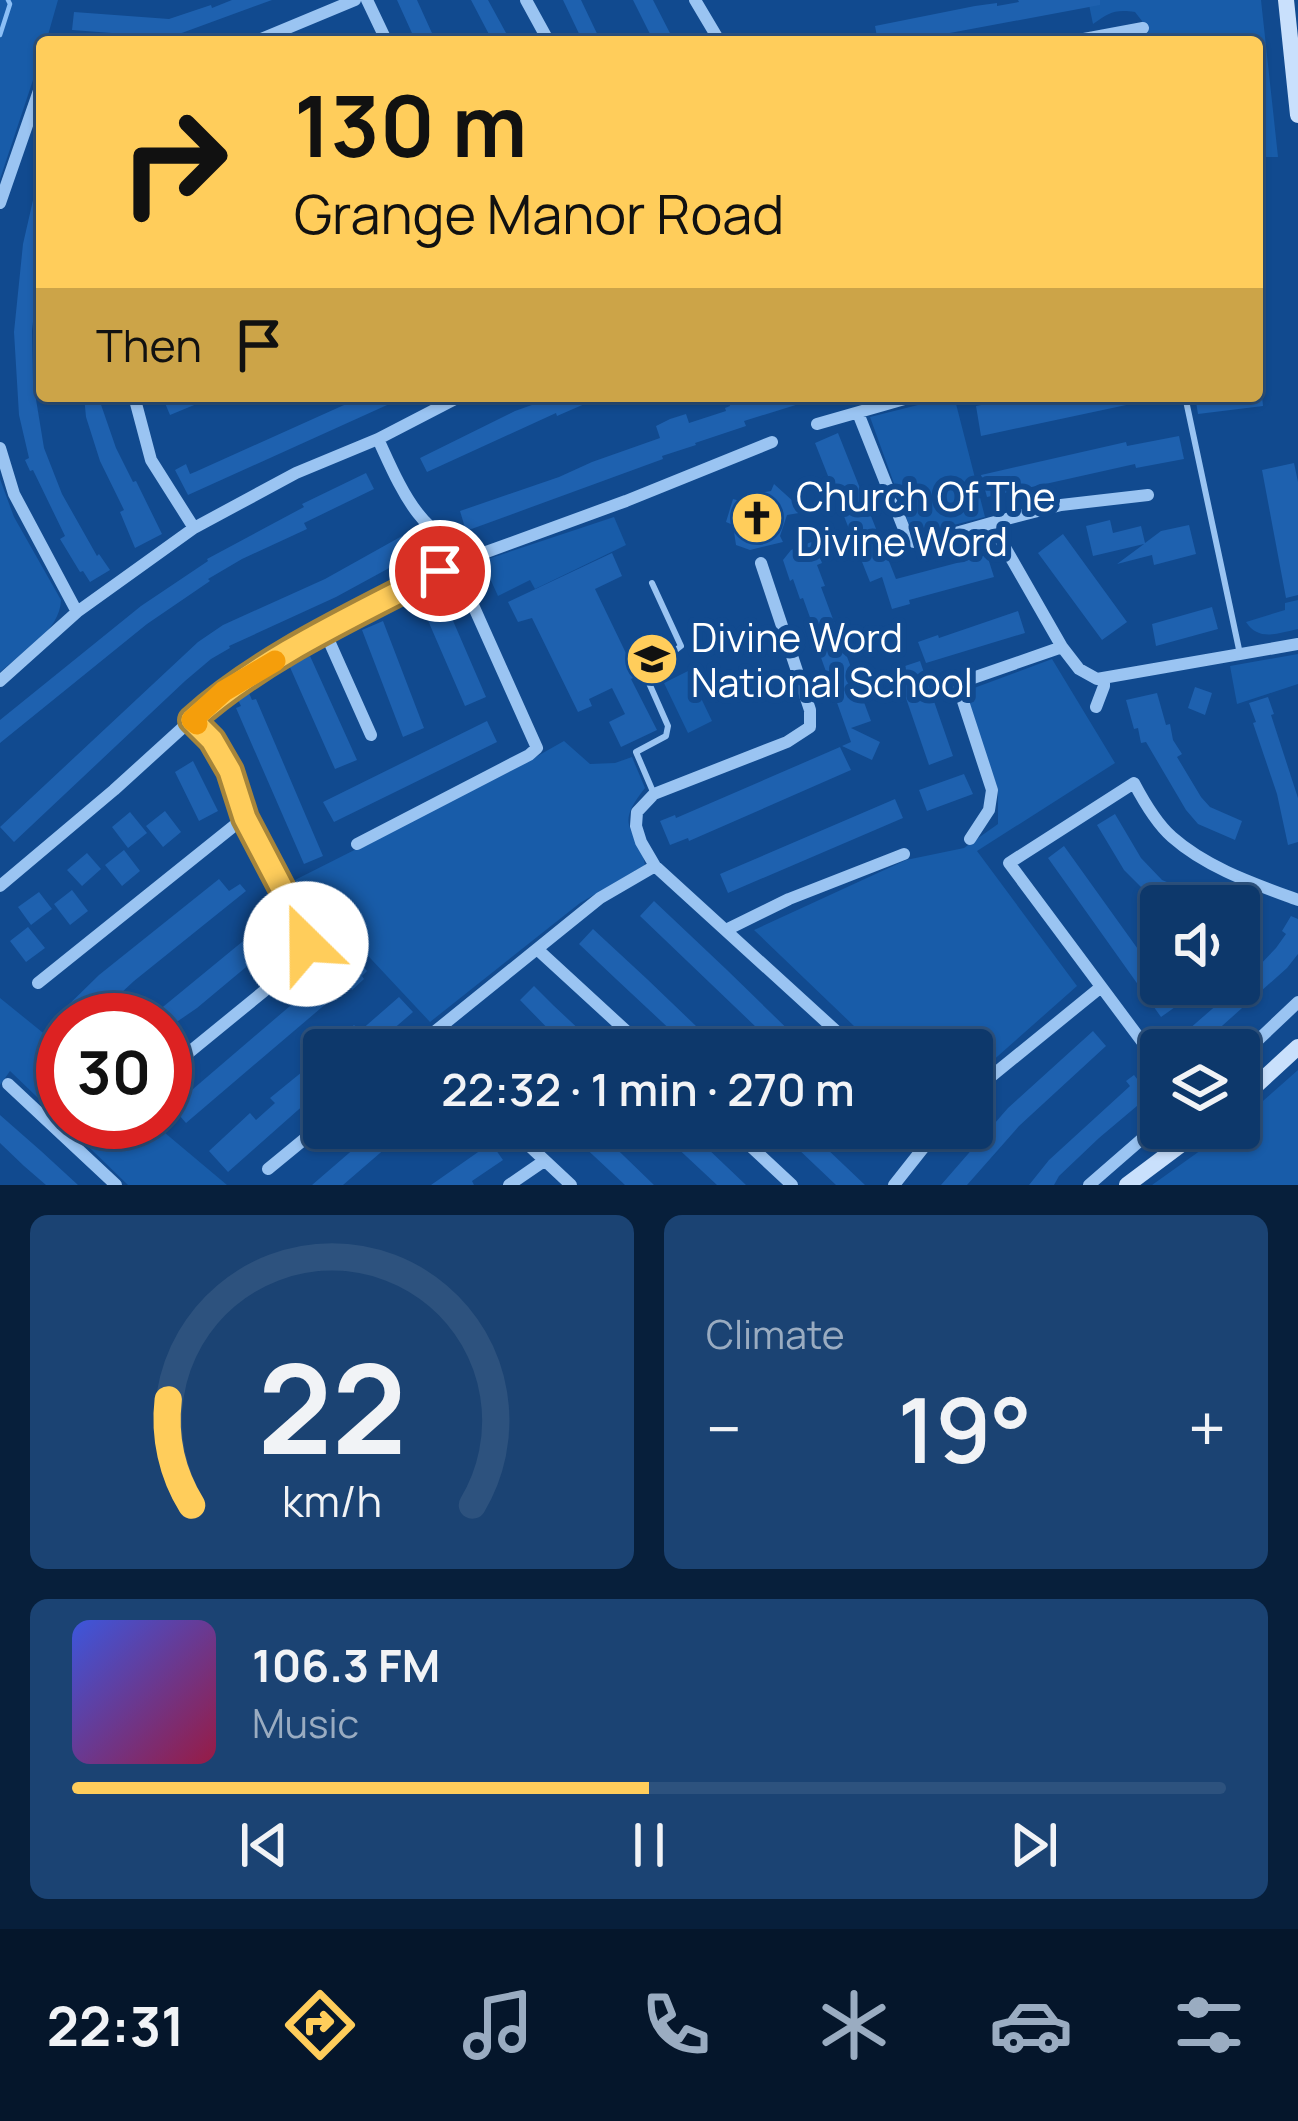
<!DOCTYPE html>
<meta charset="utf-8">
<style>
:root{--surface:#0d386b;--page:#1b4373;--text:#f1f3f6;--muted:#9aacc1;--line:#2d527e;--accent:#ffcd5b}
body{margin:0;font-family:Manrope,sans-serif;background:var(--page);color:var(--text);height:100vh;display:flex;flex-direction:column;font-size:45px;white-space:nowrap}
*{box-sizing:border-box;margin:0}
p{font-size:39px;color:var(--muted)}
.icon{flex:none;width:66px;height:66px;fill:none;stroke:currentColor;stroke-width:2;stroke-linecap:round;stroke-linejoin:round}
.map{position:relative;height:1185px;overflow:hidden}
.side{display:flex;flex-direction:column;gap:30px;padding:30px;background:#071f3b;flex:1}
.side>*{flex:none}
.guide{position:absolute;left:36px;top:36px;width:1227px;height:366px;border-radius:12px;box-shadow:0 3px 9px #0004,0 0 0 3px var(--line);background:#ffcd5b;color:#111;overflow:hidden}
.fabs{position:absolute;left:1140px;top:885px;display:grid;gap:24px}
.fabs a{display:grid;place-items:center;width:120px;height:120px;border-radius:12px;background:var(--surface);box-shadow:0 3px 9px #0004,0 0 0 3px var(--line);font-size:60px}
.speed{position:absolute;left:36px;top:993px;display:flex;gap:24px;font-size:60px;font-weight:700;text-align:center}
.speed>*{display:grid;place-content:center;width:156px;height:156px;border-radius:50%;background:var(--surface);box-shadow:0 3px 9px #0004,0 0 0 3px var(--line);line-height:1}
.speed .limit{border:18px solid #d22;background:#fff;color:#111}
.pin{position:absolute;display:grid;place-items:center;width:102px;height:102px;color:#fff;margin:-51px;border:6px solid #fff;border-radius:50%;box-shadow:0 3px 12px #0007}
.me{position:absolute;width:132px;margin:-66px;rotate:337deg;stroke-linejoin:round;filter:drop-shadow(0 0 9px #0008)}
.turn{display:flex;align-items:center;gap:42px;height:252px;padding:0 60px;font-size:54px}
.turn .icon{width:156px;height:156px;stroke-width:2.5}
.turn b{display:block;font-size:84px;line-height:102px}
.then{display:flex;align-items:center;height:114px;padding:0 60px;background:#0003;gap:24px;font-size:45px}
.big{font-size:90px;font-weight:600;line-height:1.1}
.side .widget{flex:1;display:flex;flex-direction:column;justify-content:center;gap:18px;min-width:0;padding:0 42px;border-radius:18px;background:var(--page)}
.side .dial{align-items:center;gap:0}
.dial svg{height:312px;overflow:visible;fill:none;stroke:var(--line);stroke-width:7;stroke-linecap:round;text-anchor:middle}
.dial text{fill:var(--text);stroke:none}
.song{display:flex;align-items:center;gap:36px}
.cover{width:144px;height:144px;border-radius:18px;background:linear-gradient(135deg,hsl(230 70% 55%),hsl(340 70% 35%))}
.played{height:12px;border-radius:6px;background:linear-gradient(90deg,var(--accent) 50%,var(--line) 50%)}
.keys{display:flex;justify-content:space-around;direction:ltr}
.heat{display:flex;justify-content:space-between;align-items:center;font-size:66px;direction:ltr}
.side .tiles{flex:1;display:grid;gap:30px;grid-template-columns:1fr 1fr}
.widget:last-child{grid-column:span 2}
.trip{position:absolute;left:303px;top:1029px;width:690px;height:120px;border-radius:12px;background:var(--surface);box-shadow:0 3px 9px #0004,0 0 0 3px var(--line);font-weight:600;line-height:120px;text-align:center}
.dock{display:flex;height:192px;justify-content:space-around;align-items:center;background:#05162b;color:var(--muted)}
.dock .icon{width:84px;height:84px}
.dock .selected{color:var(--accent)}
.dock b{font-size:54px;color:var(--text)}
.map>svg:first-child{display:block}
.green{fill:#185ca9}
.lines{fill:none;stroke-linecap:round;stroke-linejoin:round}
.stream{stroke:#8bbff6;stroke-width:4.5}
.building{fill:#1e61af}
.lane{stroke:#9ac4f2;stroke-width:6}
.street{stroke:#9ac4f2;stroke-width:12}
.secondary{stroke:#c9e0fc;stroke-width:16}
.route-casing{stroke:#a6853b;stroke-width:30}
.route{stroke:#ffcd5b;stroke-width:21}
.slow{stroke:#f59e0b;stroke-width:21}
.labels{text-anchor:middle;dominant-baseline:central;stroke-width:12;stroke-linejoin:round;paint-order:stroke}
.poi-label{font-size:39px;fill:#fff;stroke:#114a8f;text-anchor:start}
</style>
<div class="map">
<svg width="1298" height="1185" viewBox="0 0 1298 1185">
<rect width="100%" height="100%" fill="#114a8f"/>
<!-- green -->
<path class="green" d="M0,0H58L46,42H42V53L0,179Z
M1088,0H1261L1278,157H1257V42H1145L1142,21L1135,12C1114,9 1109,13 1093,24Z
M954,396L985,517L922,533L909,525L870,417Z
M0,479L14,517L61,600C60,631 22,653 0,672Z
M614,517L626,545L535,589L530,580L498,596L482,561Z
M1298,600V629C1278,633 1259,642 1246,622L1285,610V603Z
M1298,654V684L1237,704L1230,666Z
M1052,659L1115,763L977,851L1077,986L972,1079V1050H879L754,930L906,860L964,848L998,824V789L964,696L974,688Z
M688,671L712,721L688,733L664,683Z
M564,741L590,764L615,763L632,757L645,788C611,830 639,828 645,865L580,903L430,1022L357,944L320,931L289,883L511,771Z
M0,998L63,1049V1122L10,1071L0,1085Z
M1298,1070V1185H1152L1232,1128H1239V1122Z
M63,1122H152L227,1185H128Z"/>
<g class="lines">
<!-- stream -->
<path class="stream" d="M0,35L10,4L8,0"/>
</g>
<!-- building -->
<path class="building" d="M232,0H272L179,34L178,38L72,30L74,12L169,19L211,5L212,8Z
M397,0H417L436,42H416Z
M471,0H488L511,42H493Z
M563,0H581L601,42H583Z
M633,0H653L673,39L654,42Z
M1018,0H1100V5L939,35L878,42L875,26L975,6L997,3V6L1019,2Z
M39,174L42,175V239L32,331L33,381L44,448L62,494L97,556L99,554L110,570L90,582L83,571L80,572L60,539L65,536L33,470L30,471L25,460L29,458L19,415L14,332L23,244Z
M84,396H98L116,448L133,482L136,481L162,534L135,548L120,512L124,510L100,461L86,417Z
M162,396H216L170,415Z
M364,396H407L188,495L175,470L186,464L190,474L195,472Z
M557,396H603L557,416L556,413L427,472L420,458L515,411Z
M736,396H815V399L744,421L746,426L695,443L696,445L662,456L663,459L466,531L460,511L559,477L592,462L660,438L656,426L670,419L686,414L689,423L726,411L725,408L730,406L728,399Z
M1027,396H1144L1145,401L981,436L976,406Z
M1195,396H1262L1263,406L1198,414Z
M838,433L896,579L987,555L994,577L909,600L910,604L892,609L882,577L870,582L815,443Z
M1179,436L1184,459L1136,468L1135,464L987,497L981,475L1126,442L1127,446Z
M1294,463L1298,482V595L1286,598L1262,470Z
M366,473L374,489L304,523L307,529L242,559L208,579L210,581L147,624L0,743V720L141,606L208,561L207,559L304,507L302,504Z
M774,484L805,512L787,515L780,536L783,542L750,550L736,545L733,525L726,522L733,499L740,501L753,494L771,491Z
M1110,520L1113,533L1141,526L1145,543L1161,531L1189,525L1196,554L1154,565L1152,555L1117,564L1144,544L1093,556L1086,526Z
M1063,534L1127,622L1102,640L1038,553Z
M402,536L413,555L336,597L229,646L230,648L211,659L185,681L14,842L0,827L198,642L223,625L325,579Z
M814,541L822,563L817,565L825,586L821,587L871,721L851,728L880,742L872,760L842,746L851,742L813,635L816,634L803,598L800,599L793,579L790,581L783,560L791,550Z
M612,553L622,576L595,589L637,676L631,679L657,730L621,747L609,722L625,714L612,688L589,699L592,706L578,712L532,618L518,622L508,602Z
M441,593L486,697L465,706L420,602Z
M1212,607L1218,629L1156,646L1152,624Z
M1018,611L1025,633L926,663L918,642L938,635L939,638Z
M383,621L424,728L403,737L362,630Z
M310,656L357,760L335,769L289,665Z
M920,661L953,756L929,765L896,669Z
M1195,687L1212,693L1205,715L1188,708Z
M249,693L252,700L256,699L323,856L304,864L236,708L241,706L237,698Z
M1157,693L1166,725L1170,724L1173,740L1182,754L1177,757L1201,797L1210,807L1242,821L1235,840L1198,824L1186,810L1146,742L1141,743L1138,728L1134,729L1126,700Z
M1268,697L1274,714L1271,715L1298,798V842L1288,845L1277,794L1253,723L1256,722L1249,703Z
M487,721L497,742L334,822L323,802Z
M840,747L851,770L689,841L688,838L670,845L660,821L675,815L676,818Z
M193,761L218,811L199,821L175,772Z
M964,774L973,794L927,811L919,790Z
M895,799L903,818L728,893L720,874Z
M165,811L181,832L163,847L146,826Z
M130,812L147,833L128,848L112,827Z
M1115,814L1141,858L1162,880L1225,906H1170L1151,897L1124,870L1097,825Z
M1064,846L1178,1005L1161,1017L1048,858Z
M124,850L140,871L122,886L105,865Z
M87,853L101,869L82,886L67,870Z
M219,879L229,891L240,884L246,891L134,981L92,1020H53L99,975Z
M72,890L88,911L70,925L54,904Z
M39,892L52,909L31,925L18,907Z
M654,901L727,970L809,1050H780L640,916Z
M1239,911L1263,920L1255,939L1239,933Z
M270,912L288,932L197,1008L165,1030V1020H147L248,937L245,933Z
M1291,916L1298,919V954L1287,968L1195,1050H1165L1235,989V991L1276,948L1286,934L1282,931Z
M28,927L45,948L26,962L10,941Z
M593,929L647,979L721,1050H692L616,979L579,944Z
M346,954L357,966L360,963L367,971L362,976L364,979L352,990L348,985L186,1123L172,1107L297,1000Z
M534,986L553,1005L601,1050H572L561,1039L559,1040L520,1000Z
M399,997L413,1012L376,1044L367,1050H329L354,1025L360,1031Z
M487,1027L498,1037L510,1050H482L473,1042Z
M1093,1031L1106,1046L1019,1126L967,1185H941L1008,1108Z
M324,1054V1087L228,1172L209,1151L250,1113L256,1120L275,1103L270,1098Z
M1134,1075L1150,1095L1099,1138L1059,1176L1054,1185H1029L1049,1160L1130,1086L1126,1081Z
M0,1115L41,1151L78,1185H46L24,1166L0,1143Z
M378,1128H409L343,1185H312Z
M564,1128H595L654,1185H625Z
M656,1128H686L746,1185H717Z
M776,1128H805L865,1185H836Z
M861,1128H890L899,1136L884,1151Z
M491,1143L503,1160L472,1181L474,1185H431Z"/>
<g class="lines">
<!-- lane -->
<path class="lane" d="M1185,396L1240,654
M652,583L681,646L645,674L668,726L666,736L636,752L654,794"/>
<!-- street -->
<path class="street" d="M367,0L387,42
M526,0L549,42
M695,0L720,42
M254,42L355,0
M1068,42L1143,28
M0,203L42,82
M134,396L151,460L194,528
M858,413L904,529L914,542H924L991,523L1062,647L1079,669L1097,679L1298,644
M817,424L915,396
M378,439C402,491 419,536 478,555L626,501L772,442
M0,448L14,494L77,612
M991,523L1061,505L1148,495
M761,563L810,710V727L787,742L654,794L637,812L636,826L641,842L655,866L857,1050
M325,632L371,735
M0,681L77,612L194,528L296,473L378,439L461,396
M1096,707L1104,686V678
M970,839L989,810L992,790L959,689L970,679L1062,647
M0,886L114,790L223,691L325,632L440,571L458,578L464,585L537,748L529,755L357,844
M728,929L789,899L904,854
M537,949L647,1050
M38,983L245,817
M412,1050L600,898L655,866
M1239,1058L1298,1002
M1161,1067L1009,863L1134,783C1144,802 1156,823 1172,837C1207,868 1255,884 1298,900
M165,1072L285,974L306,944L301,916L287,898L245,817L230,771L212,740L192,720
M8,1084L116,1185
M972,1092L1101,987
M510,1128L571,1185
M731,1128L792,1185
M268,1169L324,1123
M509,1185L544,1161
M894,1185L939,1128
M1089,1185L1158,1125"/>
<!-- secondary -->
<path class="secondary" d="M1286,0L1298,115
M1239,1101L1298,1047
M1127,1185L1203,1128"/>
</g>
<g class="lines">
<!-- route casing -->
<g class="route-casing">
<path id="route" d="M306,944L301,916L287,898L245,818L230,771L212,740L192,720C260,658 358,614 440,571"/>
</g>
<!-- route -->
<use href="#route" class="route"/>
<!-- slow -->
<path class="slow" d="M197,724L192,720L224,691L275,661"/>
</g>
<!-- icons -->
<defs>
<g id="church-disc" transform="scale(2.7)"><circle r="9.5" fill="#ffcd5b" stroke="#114a8f"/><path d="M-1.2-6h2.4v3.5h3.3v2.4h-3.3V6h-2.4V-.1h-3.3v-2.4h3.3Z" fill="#111"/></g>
<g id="school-disc" transform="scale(2.7)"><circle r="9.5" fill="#ffcd5b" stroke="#114a8f"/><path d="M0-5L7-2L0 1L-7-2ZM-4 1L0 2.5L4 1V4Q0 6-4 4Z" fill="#111"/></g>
</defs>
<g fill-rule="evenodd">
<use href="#church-disc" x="757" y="518"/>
<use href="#school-disc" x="652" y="659"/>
</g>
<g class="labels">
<!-- poi labels -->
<g class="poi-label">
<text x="796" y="496">Church Of The<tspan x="796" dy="45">Divine Word</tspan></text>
<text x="691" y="637">Divine Word<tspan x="691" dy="45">National School</tspan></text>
</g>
</g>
</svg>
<div class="fabs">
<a><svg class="icon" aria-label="sound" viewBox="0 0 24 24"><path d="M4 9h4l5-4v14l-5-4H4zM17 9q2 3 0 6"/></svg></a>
<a><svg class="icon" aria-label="layers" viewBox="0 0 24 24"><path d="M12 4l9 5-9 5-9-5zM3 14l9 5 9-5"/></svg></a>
</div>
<div class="speed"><div class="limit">30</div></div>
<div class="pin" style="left:440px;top:571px;background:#d93025"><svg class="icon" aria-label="arrive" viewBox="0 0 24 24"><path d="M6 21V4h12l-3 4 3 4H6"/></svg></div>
<svg class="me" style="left:306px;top:944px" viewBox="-20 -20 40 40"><circle r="19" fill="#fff"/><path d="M0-13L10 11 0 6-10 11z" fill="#ffcd5b"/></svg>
<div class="trip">22:32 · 1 min · 270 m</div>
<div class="guide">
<div class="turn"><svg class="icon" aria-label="right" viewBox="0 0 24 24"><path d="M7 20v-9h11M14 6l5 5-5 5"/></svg><div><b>130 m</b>Grange Manor Road</div></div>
<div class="then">Then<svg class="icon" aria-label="arrive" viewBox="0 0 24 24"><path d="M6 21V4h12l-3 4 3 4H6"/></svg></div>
</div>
</div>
<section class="side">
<div class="tiles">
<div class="widget dial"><svg viewBox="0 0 100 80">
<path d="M14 69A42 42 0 1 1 86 69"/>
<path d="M14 69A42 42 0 0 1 8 42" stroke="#ffcd5b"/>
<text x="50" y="56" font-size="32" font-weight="700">22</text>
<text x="50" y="72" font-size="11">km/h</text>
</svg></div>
<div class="widget"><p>Climate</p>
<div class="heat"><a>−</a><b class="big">19°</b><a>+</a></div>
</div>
<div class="widget">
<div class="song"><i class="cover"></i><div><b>106.3 FM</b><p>Music</p></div></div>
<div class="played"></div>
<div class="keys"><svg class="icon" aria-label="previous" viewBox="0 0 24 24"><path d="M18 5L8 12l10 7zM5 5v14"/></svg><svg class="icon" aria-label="pause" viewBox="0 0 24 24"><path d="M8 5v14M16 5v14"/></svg><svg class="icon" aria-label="next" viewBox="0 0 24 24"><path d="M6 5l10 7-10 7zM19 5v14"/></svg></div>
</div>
</div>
</section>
<nav class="dock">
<b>22:31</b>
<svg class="icon selected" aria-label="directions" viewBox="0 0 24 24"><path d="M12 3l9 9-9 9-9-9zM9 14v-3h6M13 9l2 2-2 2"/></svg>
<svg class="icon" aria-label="music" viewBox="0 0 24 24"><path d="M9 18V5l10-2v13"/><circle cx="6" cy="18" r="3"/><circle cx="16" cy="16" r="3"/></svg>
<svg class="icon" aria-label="phone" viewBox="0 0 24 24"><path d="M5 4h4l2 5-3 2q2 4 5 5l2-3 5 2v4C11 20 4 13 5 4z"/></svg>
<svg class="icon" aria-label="climate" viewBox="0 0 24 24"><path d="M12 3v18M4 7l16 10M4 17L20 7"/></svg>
<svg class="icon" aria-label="car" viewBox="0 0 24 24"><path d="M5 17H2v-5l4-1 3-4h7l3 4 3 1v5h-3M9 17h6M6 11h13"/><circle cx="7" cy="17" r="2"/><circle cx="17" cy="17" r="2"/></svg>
<svg class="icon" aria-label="filters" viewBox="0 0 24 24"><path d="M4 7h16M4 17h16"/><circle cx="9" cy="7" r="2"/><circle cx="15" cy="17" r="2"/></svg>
</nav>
